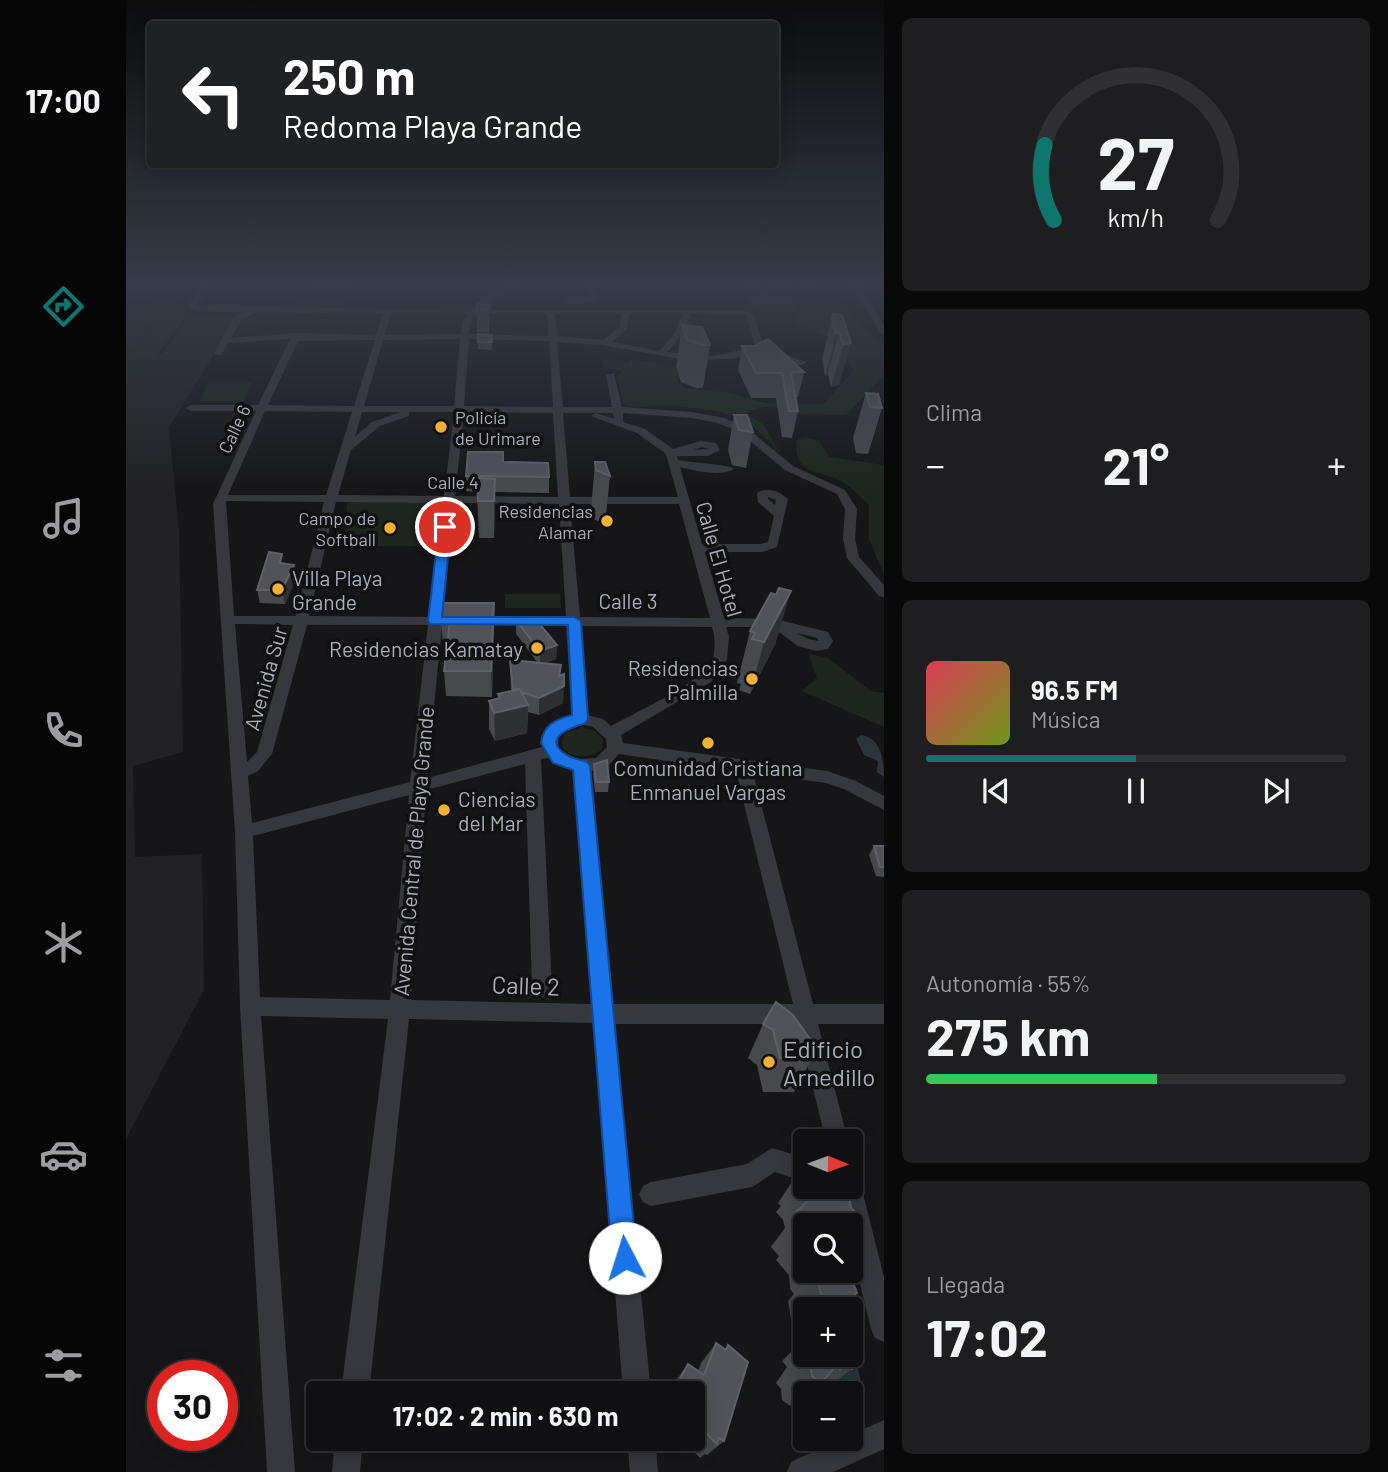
<!DOCTYPE html>
<html lang="es">
<meta charset="utf-8">
<style>
:root{--surface:#101012;--page:#1e1e20;--text:#f1f3f6;--muted:#9c9d9f;--line:#303032;--accent:#0f766e}
body{margin:0;font-family:Barlow,sans-serif;background:var(--page);color:var(--text);height:100vh;display:flex;flex-direction:column;font-size:26px;white-space:nowrap}
*{box-sizing:border-box;margin:0}
p{font-size:23px;color:var(--muted)}
.icon{flex:none;width:38px;height:38px;fill:none;stroke:currentColor;stroke-width:2;stroke-linecap:round;stroke-linejoin:round}
.map{position:relative;flex:1;overflow:hidden}
.panel{display:flex;flex-direction:column;gap:18px;padding:18px;background:#09090a;width:504px}
.panel>*{flex:none}
.top-card{position:absolute;left:21px;top:21px;width:632px;height:147px;border-radius:7px;box-shadow:0 4px 18px #0003,0 0 0 2px var(--line);background:#202124;color:#fff;overflow:hidden}
.needle{width:46px;rotate:91deg}
.controls{position:absolute;left:667px;top:1129px;display:grid;gap:14px}
.controls a{display:grid;place-items:center;width:70px;height:70px;border-radius:7px;background:var(--surface);box-shadow:0 4px 18px #0003,0 0 0 2px var(--line);font-size:35px}
.speed{position:absolute;left:21px;top:1360px;display:flex;gap:14px;font-size:35px;font-weight:700;text-align:center}
.speed>*{display:grid;place-content:center;width:91px;height:91px;border-radius:50%;background:var(--surface);box-shadow:0 4px 18px #0003,0 0 0 2px var(--line);line-height:1}
.speed .limit{border:10px solid #d22;background:#fff;color:#111}
.pin{position:absolute;display:grid;place-items:center;width:60px;height:60px;color:#fff;margin:-30px;border:4px solid #fff;border-radius:50%;box-shadow:0 2px 7px #0007}
.me{position:absolute;width:77px;margin:-38px;rotate:355deg;stroke-linejoin:round;filter:drop-shadow(0 0 5px #0008)}
.turn{display:flex;align-items:center;gap:24px;height:147px;padding:0 21px;font-size:32px}
.turn .icon{width:91px;height:91px;stroke-width:2.5}
.turn b{display:block;font-size:49px;line-height:60px}
.big{font-size:52px;font-weight:700;line-height:1.1}
.panel .tile{flex:1;display:flex;flex-direction:column;justify-content:center;gap:10px;min-width:0;padding:0 24px;border-radius:10px;background:var(--page)}
.panel .dial{align-items:center;gap:0}
.dial svg{height:182px;overflow:visible;fill:none;stroke:var(--line);stroke-width:7;stroke-linecap:round;text-anchor:middle}
.dial text{fill:var(--text);stroke:none}
.song{display:flex;align-items:center;gap:21px}
.cover{width:84px;height:84px;border-radius:10px;background:linear-gradient(135deg,hsl(350 70% 55%),hsl(80 70% 35%))}
.played{height:7px;border-radius:4px;background:linear-gradient(90deg,var(--accent) 50%,var(--line) 50%)}
.keys{display:flex;justify-content:space-around;direction:ltr}
.heat{display:flex;justify-content:space-between;align-items:center;font-size:38px;direction:ltr}
.charge{height:10px;border-radius:5px;background:linear-gradient(90deg,#34c759 55%,var(--line) 0)}
.trip{position:absolute;left:180px;top:1381px;width:399px;height:70px;border-radius:7px;background:var(--surface);box-shadow:0 4px 18px #0003,0 0 0 2px var(--line);font-weight:700;line-height:70px;text-align:center}
main{display:flex;flex:1;min-height:0}
.menu{display:flex;flex-direction:column;width:126px;justify-content:space-around;align-items:center;background:#060607;color:var(--muted)}
.menu .icon{width:49px;height:49px}
.menu .selected{color:var(--accent)}
.menu b{font-size:32px;color:var(--text)}
.map>svg:first-child{display:block}
.built{fill:#222225}
.green{fill:#1e261f}
.water{fill:#2c353c}
.lines{fill:none;stroke-linecap:round;stroke-linejoin:round}
.minor{fill:#37383d;fill-rule:evenodd}
.wall{fill:#47494d;fill-rule:evenodd}
.shaded-wall{fill:#2f3033}
.building{fill:#525359;stroke:#5f6168;stroke-width:2}
.route{fill:#1a73e8;stroke:#114b97;stroke-width:2}
.poi-dot{fill:#f2b134;stroke:#111113;stroke-width:2.5}
.labels{text-anchor:middle;dominant-baseline:central;stroke-width:7;stroke-linejoin:round;paint-order:stroke}
.far-poi-label{font-size:18px;fill:#a8adb8;stroke:#111113;text-anchor:end}
.far-street-label{font-size:18px;fill:#a8adb8;stroke:#111113}
.street-label{font-size:21px;fill:#a8adb8;stroke:#111113}
.poi-label{font-size:21px;fill:#a8adb8;stroke:#111113;text-anchor:start}
.near-street-label{font-size:24px;fill:#a8adb8;stroke:#111113}
.near-poi-label{font-size:24px;fill:#a8adb8;stroke:#111113;text-anchor:start}
</style>
<main>
<nav class="menu">
<b>17:00</b>
<svg class="icon selected" aria-label="directions" viewBox="0 0 24 24"><path d="M12 3l9 9-9 9-9-9zM9 14v-3h6M13 9l2 2-2 2"/></svg>
<svg class="icon" aria-label="music" viewBox="0 0 24 24"><path d="M9 18V5l10-2v13"/><circle cx="6" cy="18" r="3"/><circle cx="16" cy="16" r="3"/></svg>
<svg class="icon" aria-label="phone" viewBox="0 0 24 24"><path d="M5 4h4l2 5-3 2q2 4 5 5l2-3 5 2v4C11 20 4 13 5 4z"/></svg>
<svg class="icon" aria-label="climate" viewBox="0 0 24 24"><path d="M12 3v18M4 7l16 10M4 17L20 7"/></svg>
<svg class="icon" aria-label="car" viewBox="0 0 24 24"><path d="M5 17H2v-5l4-1 3-4h7l3 4 3 1v5h-3M9 17h6M6 11h13"/><circle cx="7" cy="17" r="2"/><circle cx="17" cy="17" r="2"/></svg>
<svg class="icon" aria-label="filters" viewBox="0 0 24 24"><path d="M4 7h16M4 17h16"/><circle cx="9" cy="7" r="2"/><circle cx="15" cy="17" r="2"/></svg>
</nav>
<div class="map">
<svg width="758" height="1472" viewBox="0 0 758 1472">
<rect width="100%" height="100%" fill="#161618"/>
<!-- built -->
<path class="built" d="M615,286H664L672,312H629Z
M0,314L33,315L4,353L0,354Z
M63,317H111L43,427L53,531L57,752L7,766L9,857L76,854L78,990L0,1139V361L36,354Z"/>
<!-- green -->
<path class="green" d="M182,286H227L216,310H169Z
M668,286H689L758,345V375L720,415L664,414L662,408L636,407L620,414L637,424L655,454C646,445 637,434 627,427C593,402 540,407 499,407L491,377L496,371L477,367L475,357L502,363L507,359L549,367L554,376L552,383L559,388L600,392L640,403L698,404L727,371L710,340L674,327L670,316L676,313Z
M40,302L52,304L58,309L59,318L15,376L0,382V355L4,354L27,326L16,317L0,313L6,307Z
M83,383H126L118,401H73Z
M679,437L693,441L703,457L758,465V575L743,539V505C734,497 724,485 713,480C687,468 670,476 670,440Z
M222,501L312,502L306,546H216L223,512L220,511Z
M379,594H434L435,608H379Z
M682,653L702,658L745,691L758,693V727L676,691L691,678Z
M456,727L469,731L477,739L476,749C462,763 425,756 439,733Z"/>
<!-- water -->
<path class="water" d="M735,735C755,738 758,760 758,777L751,772L752,761L738,755L730,739Z
M726,1343L738,1395L725,1402L724,1393H695L724,1354Z"/>
<g class="lines">
<!-- minor -->
<path class="minor" d="M77,286H85L71,306L345,310C355,295 374,286 392,286L359,302L353,310H618L628,314L638,348L681,362L676,365L646,364V360L659,359L636,350L610,358L565,361L476,345L431,342L437,407H486L480,375L488,373L496,407L566,412L598,418L620,427L667,466L719,490L731,509L729,539L733,557L758,585V597L753,596L721,558L717,539L719,509L711,494L659,470L612,431L591,423L566,418L497,413V422L519,429L547,449L575,441L590,443L594,450L582,456H551L552,460C566,463 601,464 608,469C595,477 569,471 554,467L576,544H635L642,542L648,516L632,502L631,493C641,486 654,491 662,499L651,547L636,552H579L598,618L649,619L702,632L707,641L702,649L690,651L672,646L646,627H600L603,637L601,659L585,682L495,735L497,743L701,771L730,781L758,796V810L718,789L700,783L627,773L687,1004H758V1024H692L722,1141H700L671,1024H488L525,1393H497L468,1023L283,1019L243,1393H215L262,1019L135,1016L169,1472H141L114,1006L109,832L87,504L130,411H65L60,408L65,405H132L164,339L102,343L95,355H89L88,353L109,316L119,312L65,310L63,304ZM131,312L246,314H257L250,335L171,333L105,338L115,320ZM265,314H342L336,323L335,334L259,335ZM350,314H421L422,336L343,334L344,323ZM429,314H495L493,327L477,340L431,336ZM503,314H556L549,333L533,351L486,342L501,328ZM564,314L620,315L629,347L587,356L541,352L557,334ZM334,339L328,406H238L257,340ZM343,339L423,341L427,407L338,406ZM249,340L228,406L142,405L172,341ZM139,411L226,412L200,495H102ZM236,412H275L246,422L229,437ZM283,412H328L318,496L212,495L225,450L254,426L283,416ZM338,412L427,413L432,497L329,496ZM437,413H487L488,419L470,413L465,416L511,433L540,454L552,497H444ZM576,447L583,449L567,450ZM642,497L650,500L649,505L642,499ZM100,501L198,502L170,616H108ZM210,502L317,503L303,617L183,616ZM328,503L433,504L440,617H349L342,621L349,625L440,626L446,715C429,720 414,727 416,747L301,778L316,625L324,624L326,621L317,617ZM444,504H553L584,618L454,617ZM109,624L167,625L131,752L121,762ZM181,625H302L284,782L126,823L122,776L132,771L146,754ZM454,626L586,627C589,637 590,650 586,660C576,682 509,713 485,726L477,719L461,715ZM671,633L691,638L693,641L682,639ZM454,724L467,727L480,739L481,747L470,758L450,759L433,749C429,733 440,727 454,724ZM493,754L610,771L667,1004H487L464,772L482,766ZM422,758L435,766L447,771L466,1004L285,1000L300,790L399,764L406,988L409,995L416,997L423,995L426,988L415,759ZM283,795L264,1000L134,997L127,836Z
M462,286H470L472,300L441,302L437,300L465,296Z
M726,286H734L758,325V335L754,332Z
M646,1148L679,1158V1182L649,1172L626,1187L525,1206L517,1202L513,1194L517,1186L525,1182L621,1164Z
M724,1175L731,1178L735,1186L758,1277V1342L749,1338L745,1329L724,1243V1225H720L711,1186H724Z
M758,1420V1449L707,1472H661L665,1462L716,1438H724V1435Z
M209,1438H237L234,1472H206Z
M501,1438H529L532,1472H504Z"/>
</g>
<!-- wall -->
<path class="wall" d="M364,305L363,332H351V310Z
M707,314L725,343L713,385L705,387L702,374L699,376L696,359Z
M556,325L584,345L577,388H570L555,382L550,367Z
M366,335V350L352,349V342Z
M616,346L678,372L672,397H670L672,411L666,438L656,437L650,398H625L612,370Z
M740,393L756,408L742,454L730,453L727,438Z
M608,415L627,432L620,468L606,465L602,450Z
M377,462L423,477V493L369,492L368,538H353L351,492L340,491V476Z
M469,462L484,476L479,525L466,518L465,510Z
M158,564L168,565L170,579L159,604L134,603L131,590Z
M368,603V628L366,697L320,696L318,671L321,645H317L315,620Z
M390,620L431,645L430,659L418,663L434,675L437,703L413,715L402,712L401,733L369,741L363,729V701L372,699V694L385,691L384,660L412,663L390,634Z
M624,631L650,642L624,694L613,690L615,684L611,683Z
M468,764L483,782L482,792H469L467,774Z
M748,846H758V877L750,876L743,855Z
M650,1002L686,1058L668,1092H637L631,1065L622,1058L637,1024Z
M679,1162V1186H724L723,1189L733,1257L724,1266V1225H679V1270H720L719,1272L726,1297L730,1331V1350L726,1369L693,1393L689,1389L684,1393H679V1394L664,1406L656,1400L655,1389L650,1383L661,1367L656,1361L670,1347L662,1301L668,1294L664,1289L663,1275L650,1260L653,1256L645,1247L659,1228L657,1220L650,1212L655,1206L652,1203ZM679,1309H724V1354H679Z
M590,1343L599,1349L602,1345L598,1441L581,1455L579,1454L574,1458L555,1438H567V1393H543L548,1383L562,1364L572,1371L575,1363Z"/>
<!-- shaded-wall -->
<path class="shaded-wall" d="M713,332L702,374L699,376L710,334Z
M725,343L713,385L705,387L717,345Z
M369,479V515L368,538V501Z
M168,565L170,579L159,604L156,590Z
M665,591L650,642L624,694L638,642Z
M368,603V628L366,697L365,671Z
M431,645L430,659L414,665V651Z
M435,665L434,682L438,686L437,703L413,715V698L433,676Z
M402,705L401,733L369,741L368,713Z"/>
<!-- building -->
<path class="building" d="M351,304L364,305L363,310H351Z
M707,314L716,315L725,343L717,345L713,332L710,334L706,318Z
M556,325L576,327L584,345H577L561,340Z
M352,334L366,335V342H352Z
M642,339L678,372H665L672,411H663L656,373H630L616,346H629Z
M740,393L752,394L756,408L744,407Z
M608,415H621L627,432L613,430Z
M342,452H377V462L422,463L423,477L340,476Z
M469,462H479L484,476L470,470Z
M351,478L369,479L368,501H352Z
M143,552L156,554L154,563L168,565L156,590H131Z
M653,588L665,591L638,642L626,639L629,633L624,631L645,593L650,595Z
M317,603H368L365,671H318L324,620H315Z
M404,619L412,622L431,645L414,651L390,620Z
M384,660L435,665L433,676L438,674V686L413,698L395,692L394,689H387Z
M394,689L402,705L368,713L363,701L374,698L372,694Z
M481,760L483,782H470L468,764Z
M748,846H758V867H754Z
M650,1002L667,1015L684,1039L686,1058H654L647,1030L637,1024Z
M684,1186H724L722,1188L725,1208L730,1213L726,1216L729,1235L733,1240L731,1244L733,1257L724,1265V1225H679V1228L676,1225L680,1222L670,1212L686,1197Z
M690,1270H719L725,1277L731,1293L726,1297L729,1318L734,1323L730,1331L733,1347L730,1350L735,1358L726,1369L720,1362L714,1370L711,1365L695,1383L686,1376L684,1365L679,1358L681,1354H724V1309H698Z
M590,1343L600,1350L602,1345L622,1362L598,1441L593,1438L591,1444L567,1421V1393H551L556,1375L562,1364L578,1375Z"/>
<!-- sky -->
<linearGradient id="sky" x2="0" y2="1"><stop stop-color="#0c0c0d"/><stop offset="0.58" stop-color="#363c48"/><stop offset="1" stop-color="#363c48" stop-opacity="0"/></linearGradient>
<rect width="758" height="492" fill="url(#sky)"/>
<!-- route -->
<path class="route" d="M319,524L325,527L316,617H448L455,621L462,719L460,723C447,727 415,737 439,754C444,758 455,760 461,762L464,766L511,1258L508,1267L499,1270L490,1267L486,1258L447,770L427,763L415,743C417,725 430,719 446,715L442,625L304,624L302,621L313,527Z"/>
<!-- markers -->
<g class="poi-dot">
<circle cx="315" cy="427" r="7"/>
<circle cx="481" cy="521" r="7"/>
<circle cx="264" cy="528" r="7"/>
<circle cx="152" cy="589" r="7"/>
<circle cx="411" cy="648" r="7"/>
<circle cx="626" cy="679" r="7"/>
<circle cx="582" cy="743" r="7"/>
<circle cx="318" cy="810" r="7"/>
<circle cx="643" cy="1062" r="7"/>
</g>
<g class="labels">
<!-- far-poi labels -->
<g class="far-poi-label">
<text x="329" y="417" text-anchor="start">Policía<tspan x="329" dy="21">de Urimare</tspan></text>
<text x="467" y="511">Residencias<tspan x="467" dy="21">Alamar</tspan></text>
<text x="250" y="518">Campo de<tspan x="250" dy="21">Softball</tspan></text>
</g>
<!-- far-street labels -->
<g class="far-street-label">
<text transform="translate(108 429) rotate(-65)">Calle 6</text>
<text x="327" y="482">Calle 4</text>
</g>
<!-- street labels -->
<g class="street-label">
<text transform="translate(594 559) rotate(74)">Calle El Hotel</text>
<text x="502" y="600">Calle 3</text>
<text transform="translate(139 678) rotate(-74)">Avenida Sur</text>
<text transform="translate(287 851) rotate(-85)">Avenida Central de Playa Grande</text>
</g>
<!-- poi labels -->
<g class="poi-label">
<text x="166" y="577">Villa Playa<tspan x="166" dy="24">Grande</tspan></text>
<text x="397" y="648" text-anchor="end">Residencias Kamatay</text>
<text x="612" y="667" text-anchor="end">Residencias<tspan x="612" dy="24">Palmilla</tspan></text>
<text x="582" y="767" text-anchor="middle">Comunidad Cristiana<tspan x="582" dy="24">Enmanuel Vargas</tspan></text>
<text x="332" y="798">Ciencias<tspan x="332" dy="24">del Mar</tspan></text>
</g>
<!-- near-street labels -->
<g class="near-street-label">
<text transform="translate(400 985) rotate(2)">Calle 2</text>
</g>
<!-- near-poi labels -->
<g class="near-poi-label">
<text x="657" y="1048">Edificio<tspan x="657" dy="28">Arnedillo</tspan></text>
</g>
</g>
</svg>
<div class="controls">
<a><svg class="needle" viewBox="-14 -14 28 28"><path d="M0-13l5 13h-10z" fill="#e53935"/><path d="M0 13l5-13h-10z" fill="#9c9d9f"/></svg></a>
<a><svg class="icon" aria-label="search" viewBox="0 0 24 24"><circle cx="10" cy="10" r="6"/><path d="M15 15l6 6"/></svg></a>
<a>+</a>
<a>−</a>
</div>
<div class="speed"><div class="limit">30</div></div>
<div class="pin" style="left:319px;top:527px;background:#d93025"><svg class="icon" aria-label="arrive" viewBox="0 0 24 24"><path d="M6 21V4h12l-3 4 3 4H6"/></svg></div>
<svg class="me" style="left:499px;top:1258px" viewBox="-20 -20 40 40"><circle r="19" fill="#fff"/><path d="M0-13L10 11 0 6-10 11z" fill="#1a73e8"/></svg>
<div class="trip">17:02 · 2 min · 630 m</div>
<div class="top-card">
<div class="turn"><svg class="icon" aria-label="left" viewBox="0 0 24 24"><path d="M17 20v-9H6M10 6l-5 5 5 5"/></svg><div><b>250 m</b>Redoma Playa Grande</div></div>
</div>
</div>
<section class="panel">
<div class="tile dial"><svg viewBox="0 0 100 80">
<path d="M14 69A42 42 0 1 1 86 69"/>
<path d="M14 69A42 42 0 0 1 10 36" stroke="#0f766e"/>
<text x="50" y="56" font-size="32" font-weight="700">27</text>
<text x="50" y="72" font-size="11">km/h</text>
</svg></div>
<div class="tile"><p>Clima</p>
<div class="heat"><a>−</a><b class="big">21°</b><a>+</a></div>
</div>
<div class="tile">
<div class="song"><i class="cover"></i><div><b>96.5 FM</b><p>Música</p></div></div>
<div class="played"></div>
<div class="keys"><svg class="icon" aria-label="previous" viewBox="0 0 24 24"><path d="M18 5L8 12l10 7zM5 5v14"/></svg><svg class="icon" aria-label="pause" viewBox="0 0 24 24"><path d="M8 5v14M16 5v14"/></svg><svg class="icon" aria-label="next" viewBox="0 0 24 24"><path d="M6 5l10 7-10 7zM19 5v14"/></svg></div>
</div>
<div class="tile"><p>Autonomía · 55%</p><b class="big">275 km</b><div class="charge"></div></div>
<div class="tile"><p>Llegada</p><b class="big">17:02</b></div>
</section>
</main>
